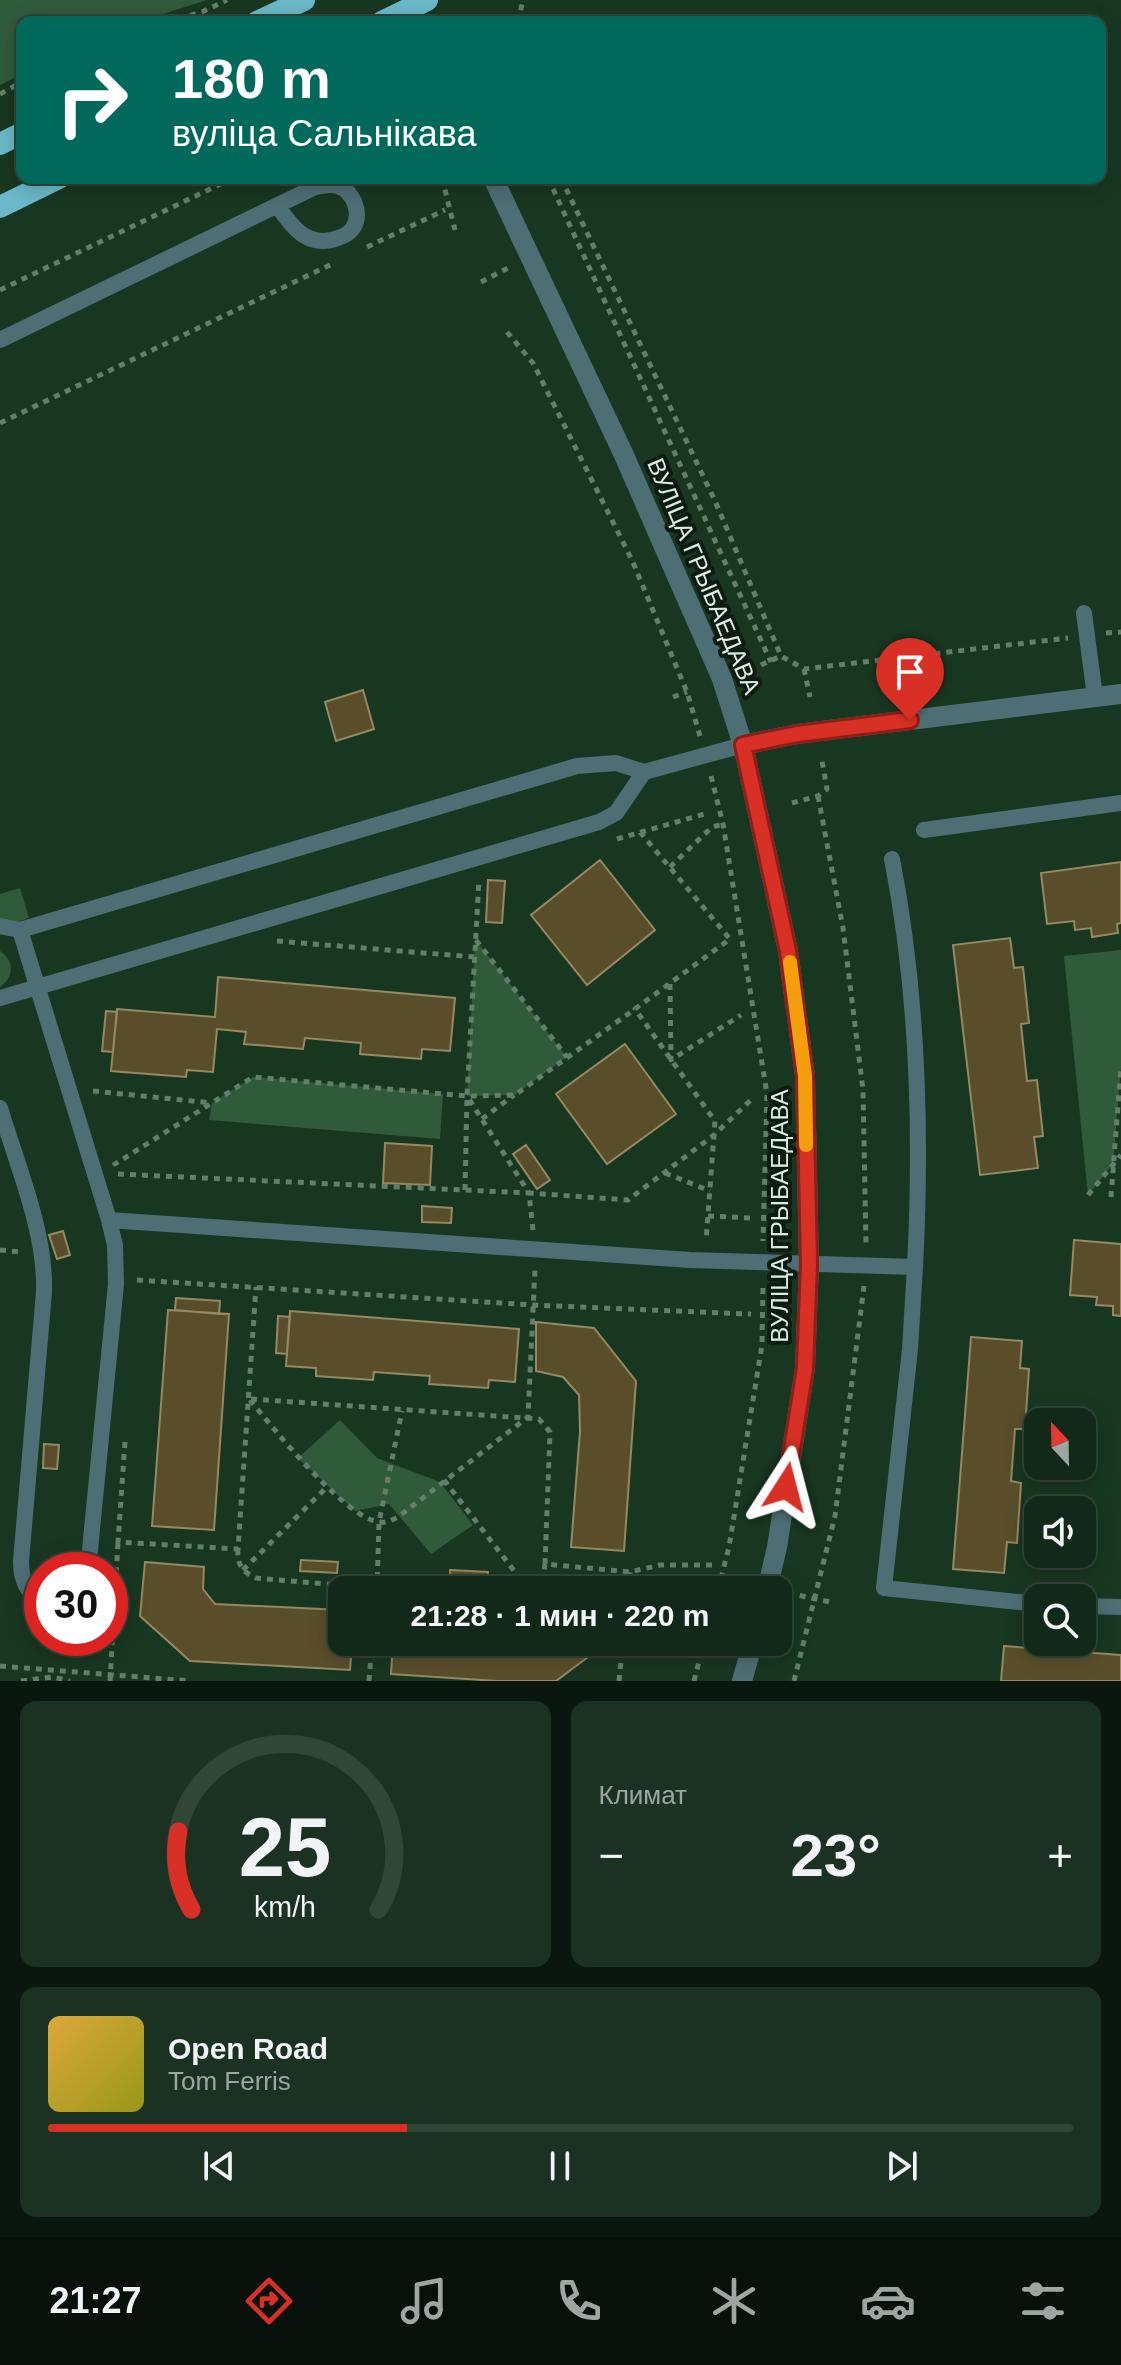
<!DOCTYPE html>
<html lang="ru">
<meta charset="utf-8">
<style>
:root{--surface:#122919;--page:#1b3122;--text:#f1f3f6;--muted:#9ca6a2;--line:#314538;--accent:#d93025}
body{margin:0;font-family:Helvetica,sans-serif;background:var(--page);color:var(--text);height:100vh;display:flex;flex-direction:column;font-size:30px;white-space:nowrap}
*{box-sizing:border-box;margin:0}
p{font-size:26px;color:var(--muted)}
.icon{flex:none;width:44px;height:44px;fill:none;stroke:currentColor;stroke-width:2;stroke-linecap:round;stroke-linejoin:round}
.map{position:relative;height:1681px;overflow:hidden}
.panel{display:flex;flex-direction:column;gap:20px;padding:20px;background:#0a170e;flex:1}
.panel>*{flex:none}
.banner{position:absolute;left:16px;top:16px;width:1090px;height:168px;border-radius:16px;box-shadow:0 4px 20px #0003,0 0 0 2px var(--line);background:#00695c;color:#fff;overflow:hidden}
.needle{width:52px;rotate:338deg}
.tools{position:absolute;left:1024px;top:1408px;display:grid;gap:16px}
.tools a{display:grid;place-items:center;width:72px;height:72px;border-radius:16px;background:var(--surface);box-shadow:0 4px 20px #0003,0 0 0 2px var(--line);font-size:40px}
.speed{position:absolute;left:24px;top:1552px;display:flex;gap:16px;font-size:40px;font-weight:700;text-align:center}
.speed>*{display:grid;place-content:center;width:104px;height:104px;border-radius:50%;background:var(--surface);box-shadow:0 4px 20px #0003,0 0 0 2px var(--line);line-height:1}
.speed .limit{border:12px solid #d22;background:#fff;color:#111}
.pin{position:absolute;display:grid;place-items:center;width:68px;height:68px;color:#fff;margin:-82px -34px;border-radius:50% 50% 50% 0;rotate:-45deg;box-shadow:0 0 8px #0007}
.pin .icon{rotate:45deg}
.me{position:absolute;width:88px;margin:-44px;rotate:9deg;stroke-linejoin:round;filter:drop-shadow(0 0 6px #0008)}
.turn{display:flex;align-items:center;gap:28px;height:168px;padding:0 24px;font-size:36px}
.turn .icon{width:104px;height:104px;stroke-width:2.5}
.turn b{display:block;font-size:56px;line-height:68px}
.big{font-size:60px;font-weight:700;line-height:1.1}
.panel .card{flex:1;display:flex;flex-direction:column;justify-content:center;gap:12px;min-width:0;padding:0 28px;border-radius:16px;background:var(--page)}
.panel .dial{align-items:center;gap:0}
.dial svg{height:208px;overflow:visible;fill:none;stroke:var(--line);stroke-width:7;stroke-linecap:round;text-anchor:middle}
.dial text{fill:var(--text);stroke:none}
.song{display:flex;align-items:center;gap:24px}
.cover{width:96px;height:96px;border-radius:12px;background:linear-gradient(135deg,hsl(40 70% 55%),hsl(60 70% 35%))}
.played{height:8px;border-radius:4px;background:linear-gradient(90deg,var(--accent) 35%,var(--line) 35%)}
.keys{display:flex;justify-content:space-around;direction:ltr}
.heat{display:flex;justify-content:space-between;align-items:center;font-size:44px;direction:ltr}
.panel .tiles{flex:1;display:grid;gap:20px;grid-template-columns:1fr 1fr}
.card:last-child{grid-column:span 2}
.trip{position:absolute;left:328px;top:1576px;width:464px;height:80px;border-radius:16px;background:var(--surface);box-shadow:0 4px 20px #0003,0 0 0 2px var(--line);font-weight:700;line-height:80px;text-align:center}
.menu{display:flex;height:128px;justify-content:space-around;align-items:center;background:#07100a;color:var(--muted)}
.menu .icon{width:56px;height:56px}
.menu .on{color:var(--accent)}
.menu b{font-size:36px;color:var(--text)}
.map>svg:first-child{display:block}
.green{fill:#305b3b}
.building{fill:#5a4e2a;stroke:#958862;stroke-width:2}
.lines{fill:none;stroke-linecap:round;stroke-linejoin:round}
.path{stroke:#637e6b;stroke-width:5;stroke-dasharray:6 6;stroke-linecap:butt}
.service{stroke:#4e6e75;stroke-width:16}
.minor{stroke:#4e6e75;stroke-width:20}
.trunk{stroke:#6ab8c8;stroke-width:22}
.route-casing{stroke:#8d1f18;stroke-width:20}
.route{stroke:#d93025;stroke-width:14}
.slow{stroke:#f59e0b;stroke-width:14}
.labels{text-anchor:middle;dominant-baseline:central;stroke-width:8;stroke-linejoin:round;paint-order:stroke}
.street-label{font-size:24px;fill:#dbeedf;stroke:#0e1b11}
</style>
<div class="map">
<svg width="1121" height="1681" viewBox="0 0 1121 1681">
<rect width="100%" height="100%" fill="#183721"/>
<!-- green -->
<path class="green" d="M0,0H207L138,22H22V74L0,85Z
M20,888L29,918L14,923L0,921V894Z
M475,939L567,1057L515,1095L467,1096Z
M1121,950V1067L1113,1164L1088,1195L1064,956Z
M0,951C15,961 14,977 0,987Z
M253,1077L443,1094L440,1139L209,1120L212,1103Z
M340,1420L377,1458L440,1482L473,1525L431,1554L389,1504L355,1511L298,1458Z"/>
<!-- building -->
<path class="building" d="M363,690L374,729L336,741L325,702Z
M600,860L655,930L587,985L531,915Z
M1121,862V923L1117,924L1118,933L1092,937L1091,928L1075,930L1074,921L1047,924L1041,873Z
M488,880L505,881L502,923L486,922Z
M1010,938L1014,968L1023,967L1029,1023L1021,1024L1027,1081L1037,1080L1043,1136L1034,1137L1038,1168L980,1175L953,945Z
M218,977L455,998L450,1051L422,1049L421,1059L360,1054L361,1043L305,1038L303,1049L244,1044L246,1032L217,1029L213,1072L187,1070L186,1077L111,1071L117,1009L215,1017Z
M106,1011L117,1012L113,1052L102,1051Z
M625,1044L676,1114L607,1164L556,1094Z
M385,1143L432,1146L430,1185L383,1183Z
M526,1145L550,1180L537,1189L513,1154Z
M422,1206L452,1208L451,1223L422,1222Z
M63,1231L70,1255L57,1259L49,1235Z
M1074,1240L1121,1244V1316L1113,1315V1306L1096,1305L1097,1297L1070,1295Z
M176,1298L220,1301L219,1314L175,1310Z
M168,1310L229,1314L214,1530L152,1526Z
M290,1311L519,1329L515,1382L489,1380L488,1388L429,1384L430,1376L374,1372L373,1380L316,1376V1368L286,1366Z
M278,1316L290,1317L287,1354L276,1353Z
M536,1322L594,1328L636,1381L624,1551L571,1547L580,1431L579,1395L563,1377L536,1371Z
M971,1337L1022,1341L1020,1368L1029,1369L1025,1429H1015L1011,1481L1021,1483L1017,1543L1007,1542L1004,1573L953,1569Z
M44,1444L59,1445L57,1469L43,1468Z
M301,1560L338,1562L337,1573L300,1571Z
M145,1562L204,1567L203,1589L215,1604L342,1610V1642H352L350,1670L190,1661L140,1616Z
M450,1570L488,1572L487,1583L450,1581Z
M393,1642H608L556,1681H497L391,1674Z
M1004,1646L1121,1655V1681H1001Z"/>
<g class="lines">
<!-- path -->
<path class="path" d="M167,22L202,12L227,0
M518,22L523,0
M0,94L22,82
M442,178L455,230
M548,178L771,662
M561,178L715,501L781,656L804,669L1068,638
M367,247L445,210
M481,282L512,266
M0,290L233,178
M507,332L533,363L632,560L687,692L700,736
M0,423L332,264
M1106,633L1121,632
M804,669L810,697
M750,670L781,656
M673,697L687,692
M711,776L723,824L767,1094L763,1241
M818,796L843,928L863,1090L866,1244
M792,803L818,796L827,789L822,761
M640,832L730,939L635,1009L715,1121L706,1241
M617,839L708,813
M670,867L712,827L723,824
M476,940L567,1057
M277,941L474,957
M670,984L671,1060L741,1015
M93,1091L212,1103
M482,1119L514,1095
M114,1162L115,1164L253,1077L467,1096L515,1095L635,1009
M665,1173L710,1191
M118,1174L529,1193L467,1096L479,879
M465,1190L467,1097
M1088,1195L1121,1155
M1111,1197L1121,1067
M708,1216L752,1218
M533,1230L529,1193L628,1200L714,1135L754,1097
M0,1250L20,1252
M137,1280L533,1305L751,1314
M251,1399L539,1419L550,1432L545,1564L630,1572L660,1565H712
M250,1400C272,1427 347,1520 380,1522C386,1523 392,1520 398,1517L528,1417L535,1268
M125,1442L118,1542L238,1549L256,1287
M444,1480L529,1590
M238,1549C237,1564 242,1572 256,1578L399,1590
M243,1570L328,1486
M377,1590L379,1522L402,1411
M534,1590L543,1580L545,1564
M628,1590L630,1572
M718,1590L729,1547L762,1345L763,1283
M788,1593L830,1602
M0,1666L191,1681
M21,1681L53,1677L70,1681
M110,1681L118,1542
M369,1681L372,1642
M619,1681L623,1642
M694,1681L704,1642
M794,1681L835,1516L864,1286"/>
<!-- service -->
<path class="service" d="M0,340L313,188C321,186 329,183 338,186C354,192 362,213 353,228C350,233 344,236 338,238C309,249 292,228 278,206
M1084,613L1095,697
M743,745L644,772L616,763L577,766L20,930L109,1220L690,1260L915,1267L910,1349L884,1588L1038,1604
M924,830L1121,803
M892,859C918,992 922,1131 915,1267
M0,926L20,930
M0,998L599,822L616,813L644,772
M0,1108C17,1165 46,1232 44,1292L21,1561C21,1578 25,1593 42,1600
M88,1570L116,1284L115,1245L109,1220
M1082,1606L1121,1607"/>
<!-- minor -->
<path class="minor" d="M493,178L623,453L722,679L743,745L788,951L805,1076L809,1264L805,1368L777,1547L767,1590
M743,745L797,734L1121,694
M742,1681L753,1642"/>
<!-- trunk -->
<path class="trunk" d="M257,22L304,0
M382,22L427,0
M0,144L22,133
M0,207L59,178"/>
</g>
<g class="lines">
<!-- route casing -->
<g class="route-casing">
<path id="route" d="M786,1487L805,1368L809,1264L805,1076L788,951L743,745L797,734L910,720"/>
</g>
<!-- route -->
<use href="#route" class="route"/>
<!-- slow -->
<path class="slow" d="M790,962L805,1076L806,1145"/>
</g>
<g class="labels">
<!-- street labels -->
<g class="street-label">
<text transform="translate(704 576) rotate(67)">ВУЛІЦА ГРЫБАЕДАВА</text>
<text transform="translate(779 1216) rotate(-90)">ВУЛІЦА ГРЫБАЕДАВА</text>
</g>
</g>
</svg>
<div class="tools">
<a><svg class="needle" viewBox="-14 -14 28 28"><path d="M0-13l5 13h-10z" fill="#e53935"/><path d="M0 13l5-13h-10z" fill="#9ca6a2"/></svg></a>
<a><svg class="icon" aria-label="sound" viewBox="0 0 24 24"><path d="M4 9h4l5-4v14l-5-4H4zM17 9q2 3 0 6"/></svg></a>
<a><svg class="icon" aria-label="search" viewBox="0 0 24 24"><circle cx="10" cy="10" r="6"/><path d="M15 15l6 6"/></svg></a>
</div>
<div class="speed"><div class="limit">30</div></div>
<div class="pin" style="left:910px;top:720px;background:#d93025"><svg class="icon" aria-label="arrive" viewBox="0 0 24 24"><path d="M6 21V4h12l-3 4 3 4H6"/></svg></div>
<svg class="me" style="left:786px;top:1487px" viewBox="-20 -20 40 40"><path d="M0-17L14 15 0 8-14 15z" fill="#d93025" stroke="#fff" stroke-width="4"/></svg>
<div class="trip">21:28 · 1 мин · 220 m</div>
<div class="banner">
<div class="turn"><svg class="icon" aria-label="right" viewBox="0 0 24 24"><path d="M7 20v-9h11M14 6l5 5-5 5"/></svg><div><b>180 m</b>вуліца Сальнікава</div></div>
</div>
</div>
<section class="panel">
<div class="tiles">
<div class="card dial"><svg viewBox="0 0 100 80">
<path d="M14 69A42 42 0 1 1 86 69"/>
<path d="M14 69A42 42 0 0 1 9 39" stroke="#d93025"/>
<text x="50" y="56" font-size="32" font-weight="700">25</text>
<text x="50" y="72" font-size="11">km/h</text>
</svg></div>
<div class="card"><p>Климат</p>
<div class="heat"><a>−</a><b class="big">23°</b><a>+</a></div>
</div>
<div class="card">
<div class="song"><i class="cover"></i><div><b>Open Road</b><p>Tom Ferris</p></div></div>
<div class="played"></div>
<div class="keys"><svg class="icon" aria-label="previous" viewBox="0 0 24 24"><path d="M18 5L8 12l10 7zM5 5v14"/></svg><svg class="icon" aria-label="pause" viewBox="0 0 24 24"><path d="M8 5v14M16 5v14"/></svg><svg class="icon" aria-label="next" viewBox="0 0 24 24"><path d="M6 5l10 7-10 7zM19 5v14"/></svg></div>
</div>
</div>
</section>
<nav class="menu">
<b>21:27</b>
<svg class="icon on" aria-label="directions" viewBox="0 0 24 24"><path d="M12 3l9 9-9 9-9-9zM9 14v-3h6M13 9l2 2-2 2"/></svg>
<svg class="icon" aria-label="music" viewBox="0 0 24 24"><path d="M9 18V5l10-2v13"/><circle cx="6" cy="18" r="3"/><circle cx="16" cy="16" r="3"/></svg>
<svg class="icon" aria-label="phone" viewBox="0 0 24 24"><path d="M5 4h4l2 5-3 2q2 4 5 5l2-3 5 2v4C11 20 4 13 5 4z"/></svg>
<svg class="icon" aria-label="climate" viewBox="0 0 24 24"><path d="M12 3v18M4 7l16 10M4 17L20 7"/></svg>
<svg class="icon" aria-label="car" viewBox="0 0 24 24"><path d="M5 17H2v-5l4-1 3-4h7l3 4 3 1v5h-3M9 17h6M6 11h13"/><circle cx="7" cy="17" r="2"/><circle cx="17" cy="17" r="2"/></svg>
<svg class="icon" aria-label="filters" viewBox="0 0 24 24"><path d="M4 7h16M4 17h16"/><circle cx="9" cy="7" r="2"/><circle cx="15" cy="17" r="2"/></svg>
</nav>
